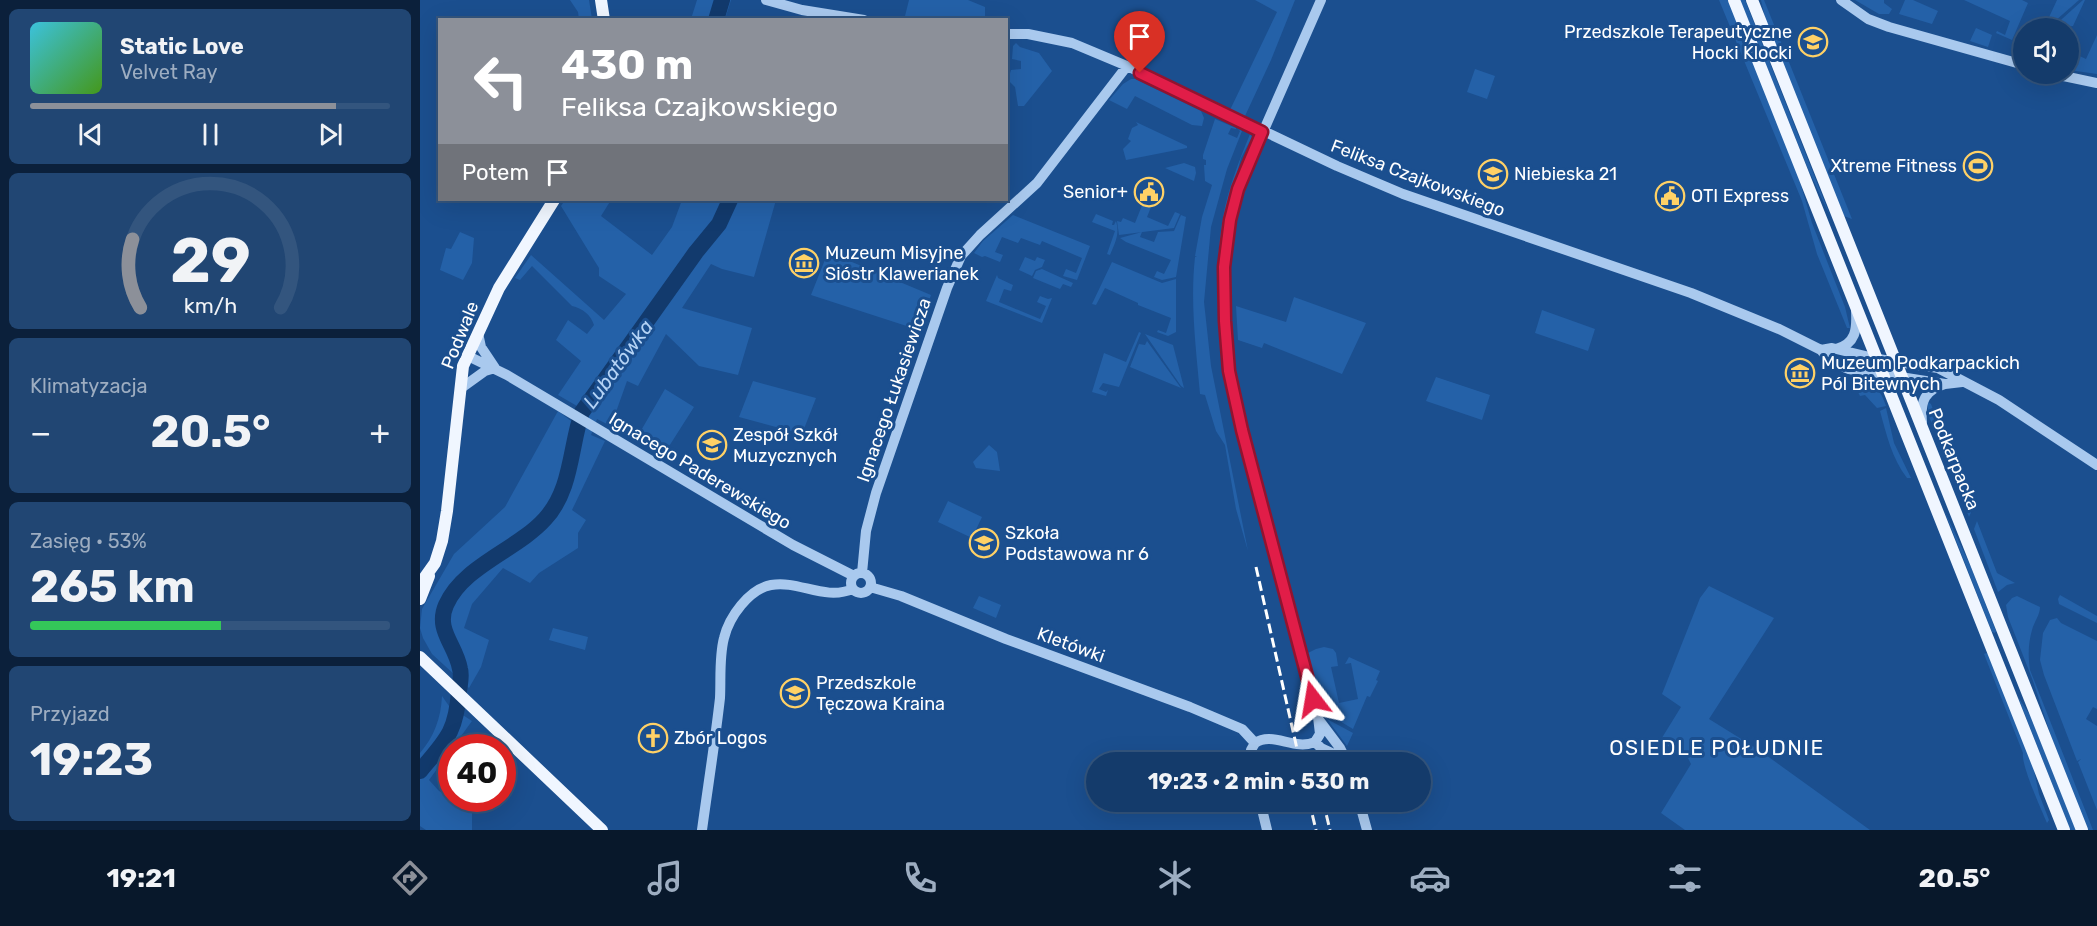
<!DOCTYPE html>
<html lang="pl">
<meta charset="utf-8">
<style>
:root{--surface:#143b6b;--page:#214673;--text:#f1f3f6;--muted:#9dadc1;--line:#33557e;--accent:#8c9099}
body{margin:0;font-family:Rubik,sans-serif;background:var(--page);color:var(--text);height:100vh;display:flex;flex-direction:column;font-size:22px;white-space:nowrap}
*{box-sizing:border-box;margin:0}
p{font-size:20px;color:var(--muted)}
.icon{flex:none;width:33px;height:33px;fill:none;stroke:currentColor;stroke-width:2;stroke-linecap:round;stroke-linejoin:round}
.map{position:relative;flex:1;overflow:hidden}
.drawer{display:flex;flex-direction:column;gap:9px;padding:9px;background:#0b203b;width:420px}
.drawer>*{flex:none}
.guide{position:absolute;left:18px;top:18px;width:570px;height:183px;border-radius:0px;box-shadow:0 6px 24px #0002,0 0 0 2px var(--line);background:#8c9099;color:#fff;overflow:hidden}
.controls{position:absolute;left:1593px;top:18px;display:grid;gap:12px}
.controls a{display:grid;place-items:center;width:66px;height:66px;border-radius:50%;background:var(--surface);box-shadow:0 6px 24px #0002,0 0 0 2px var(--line);font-size:30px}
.speed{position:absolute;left:18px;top:734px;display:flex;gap:12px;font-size:30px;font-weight:700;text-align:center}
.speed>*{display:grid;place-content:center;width:78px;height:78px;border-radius:50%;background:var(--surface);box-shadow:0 6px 24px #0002,0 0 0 2px var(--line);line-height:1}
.speed .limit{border:9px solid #d22;background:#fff;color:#111}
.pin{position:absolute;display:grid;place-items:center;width:51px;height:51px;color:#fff;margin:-62px -26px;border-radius:50% 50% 50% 0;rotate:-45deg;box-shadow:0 0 6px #0007}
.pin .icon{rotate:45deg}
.me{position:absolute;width:66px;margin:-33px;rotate:346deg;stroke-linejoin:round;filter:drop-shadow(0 0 4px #0008)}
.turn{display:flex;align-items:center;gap:21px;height:126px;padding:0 24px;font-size:27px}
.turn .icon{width:78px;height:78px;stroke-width:2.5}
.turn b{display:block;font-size:42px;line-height:51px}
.then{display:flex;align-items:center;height:57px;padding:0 24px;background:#0003;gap:12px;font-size:22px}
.big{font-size:45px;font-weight:700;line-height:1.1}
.drawer .widget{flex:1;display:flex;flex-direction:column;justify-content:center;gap:9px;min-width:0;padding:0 21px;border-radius:9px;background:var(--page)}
.drawer .dial{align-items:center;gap:0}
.dial svg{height:156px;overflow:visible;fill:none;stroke:var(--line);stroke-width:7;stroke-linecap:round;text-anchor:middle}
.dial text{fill:var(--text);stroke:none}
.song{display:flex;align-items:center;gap:18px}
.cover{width:72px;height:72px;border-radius:9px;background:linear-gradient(135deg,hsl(190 70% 55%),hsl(100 70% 35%))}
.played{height:6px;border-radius:3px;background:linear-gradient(90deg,var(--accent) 85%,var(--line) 85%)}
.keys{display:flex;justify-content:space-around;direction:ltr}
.heat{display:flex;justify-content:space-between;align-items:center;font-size:33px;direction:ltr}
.charge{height:9px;border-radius:4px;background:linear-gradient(90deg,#34c759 53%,var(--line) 0)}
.trip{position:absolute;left:666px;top:752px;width:345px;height:60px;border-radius:30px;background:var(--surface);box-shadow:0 6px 24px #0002,0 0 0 2px var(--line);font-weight:700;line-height:60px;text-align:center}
.tab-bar{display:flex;height:96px;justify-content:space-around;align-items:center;background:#08182b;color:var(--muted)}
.tab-bar .icon{width:42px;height:42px}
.tab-bar .current{color:var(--accent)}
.tab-bar b{font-size:27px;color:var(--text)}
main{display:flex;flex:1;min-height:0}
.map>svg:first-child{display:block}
.green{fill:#2461a8}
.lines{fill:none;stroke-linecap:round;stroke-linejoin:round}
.river{stroke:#123a6d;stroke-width:16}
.minor{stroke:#a9c9ee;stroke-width:10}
.major{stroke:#f0f6ff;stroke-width:12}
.rail{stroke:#fff;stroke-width:3;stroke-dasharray:10 4.5;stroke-linecap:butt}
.route-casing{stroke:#92132f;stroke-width:15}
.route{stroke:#e11d48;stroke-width:10}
.labels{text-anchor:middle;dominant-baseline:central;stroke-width:6;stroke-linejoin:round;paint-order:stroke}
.poi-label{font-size:18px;fill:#fff;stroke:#1b4f8f;text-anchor:start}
.street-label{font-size:18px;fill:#fff;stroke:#1b4f8f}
.water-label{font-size:20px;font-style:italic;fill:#b5d3f5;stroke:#1b4f8f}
.quarter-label{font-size:21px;letter-spacing:1.5px;fill:#fff;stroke:#1b4f8f}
</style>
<main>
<section class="drawer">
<div class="widget">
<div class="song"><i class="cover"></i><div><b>Static Love</b><p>Velvet Ray</p></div></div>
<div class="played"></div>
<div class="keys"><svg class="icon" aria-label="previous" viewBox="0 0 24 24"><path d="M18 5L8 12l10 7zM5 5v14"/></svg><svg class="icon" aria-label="pause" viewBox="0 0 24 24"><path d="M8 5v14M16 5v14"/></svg><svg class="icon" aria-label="next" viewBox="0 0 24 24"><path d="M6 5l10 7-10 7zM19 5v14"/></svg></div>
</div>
<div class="widget dial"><svg viewBox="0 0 100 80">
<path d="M14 69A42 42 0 1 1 86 69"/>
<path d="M14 69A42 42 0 0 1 10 34" stroke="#8c9099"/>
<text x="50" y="56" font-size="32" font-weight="700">29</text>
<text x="50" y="72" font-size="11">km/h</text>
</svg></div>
<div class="widget"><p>Klimatyzacja</p>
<div class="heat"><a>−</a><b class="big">20.5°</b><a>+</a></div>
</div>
<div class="widget"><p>Zasięg · 53%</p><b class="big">265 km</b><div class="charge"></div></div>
<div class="widget"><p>Przyjazd</p><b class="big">19:23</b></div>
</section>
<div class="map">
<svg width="1677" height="830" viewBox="0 0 1677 830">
<rect width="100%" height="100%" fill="#1b4f8f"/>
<!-- green -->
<path class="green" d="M150,0H169L172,19H159L158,12Z
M277,0H311L305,19H271Z
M489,0H548L565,7V19L504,20L485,16Z
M835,0H875L851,60L825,116L810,110L857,12Z
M1299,0H1308L1312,9L1378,175L1392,223L1425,307L1430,328H1427L1397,254L1382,201Z
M1320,0H1325L1411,218L1388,169Z
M1341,0H1344L1432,219L1424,216L1346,22Z
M1435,0H1464V3L1472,9L1469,14H1459Z
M1485,0H1493L1518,11L1512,24L1479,14Z
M1544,0H1602L1608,3L1592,40L1576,33L1577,31L1585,35L1590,21Z
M1637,0H1659L1627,28H1624Z
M1663,0H1665L1653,26L1632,28Z
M1556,28L1572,35L1568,47L1550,41Z
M1677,35V74L1649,70V46L1655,47L1653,53L1666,59Z
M596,43L600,47L619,53L632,71L604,106H598L595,87L588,80L591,70L601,69V61L592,59L593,46Z
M1055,69L1075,76L1067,99L1047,92Z
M711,79H715L781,111L784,118L782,126L772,125L715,96L707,109L689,100L703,84Z
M795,119L816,128V129L811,128L808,134L817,138L820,131L818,129L822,131L807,169L791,227L784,302L791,366L828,551L816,509L805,445L796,431L785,395L780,394C776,348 770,303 775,257H777L775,256L782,217L792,185L785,181L784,165H786V160L783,159V155Z
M716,122L767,146V148L706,160L703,149L711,141L708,139L712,128L718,125Z
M830,134L832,137L821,158L806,214L800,257V314L846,536L844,538C816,431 784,328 803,217C808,189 819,161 830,134Z
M764,163L775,167L776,173L774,181L745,168Z
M725,198L733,202L727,217L748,226L755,212L760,214L754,228L699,235L697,221L701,222L703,218L715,223Z
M145,200H191L181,216L232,255L252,227L262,200H356L334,277L302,269L291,264L262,308L332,328L318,375L279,366L246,334L218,386L207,381L191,426L177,419L171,435L185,441L152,510L166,520L158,533V548L119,573L110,583L83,568L52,604L44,628L69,640L61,667L49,688L12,654L3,638L0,628L2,609L34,554L85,507L138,411L151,421L157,406L138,395L161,361L136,340L148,320L167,334L174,325C171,315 162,308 152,306L112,266L100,280L95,278L111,255L184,320L206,294L179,276V268L174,260L141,206Z
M676,214L693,221L692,225H694L696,221C700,234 695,243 690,255L687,254L695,231L672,222Z
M593,215L670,246L657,280L643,276L646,269L656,273L662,258L622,241L620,245L601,238L598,243L582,237L575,252L583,255L580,262L565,256L562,257L554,253L563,241Z
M761,215L766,217L756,277L742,280L734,277L737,271L744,274L751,260L706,242L700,238L722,232L720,237L734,242L738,232L754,231Z
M40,232L54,238L52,263L43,280L20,270L26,248L31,249Z
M408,252L511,295L504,315L502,331L391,295Z
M605,257L615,261L617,257L625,260L622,267L615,270L612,276L599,270Z
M692,262L742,283L756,279V332L748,336L737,332L738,330L746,333L751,318L718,305V303L685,288L676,305L672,304Z
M622,269L653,283L651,287L643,284L640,289L613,278L616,271Z
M577,275L578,278L593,285L591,291L584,289L579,302L620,319L626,306L617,302L620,296L628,299L632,298L622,323L566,301Z
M874,297L946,323L922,374L844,343L842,348L818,340L816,306L866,322Z
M1122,310L1175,329L1168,351L1115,333Z
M719,332L721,333L699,387L683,383L679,389L686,392L688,390L686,396L672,392L684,353L706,362Z
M725,334L753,345L764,388L761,386Z
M727,341L761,388L710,367L719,344L725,345Z
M1016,377L1070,395L1062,420L1006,401Z
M333,381L396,398L382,434L319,417Z
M1437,381C1453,384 1461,389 1466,406L1457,408L1445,395L1440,396L1436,388Z
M245,389L274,407L246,451L219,434Z
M1508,402L1511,404L1552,510L1549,517L1508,414Z
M1466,408L1474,443L1491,478H1487C1472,459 1466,433 1460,411Z
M569,445L577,452L580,471L556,468L553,462Z
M528,501L562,517L552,538L518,522Z
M1524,510L1551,567L1576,631L1575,633L1572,632Z
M1557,521L1577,573L1595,583L1587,585L1578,592L1554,529Z
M1289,586L1354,618L1289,719L1339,750L1450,830H1265L1241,813L1271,764L1268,758L1240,741L1261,707L1242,694L1280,598Z
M1640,595L1677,616V623L1639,604L1638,599Z
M559,596L581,605L576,618L553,608Z
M1597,596L1620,607C1620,615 1614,622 1612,630C1608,644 1608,656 1610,670L1673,830H1668L1634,745L1613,681L1588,617L1586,605L1592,598Z
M1637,618L1641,623L1677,641V709L1673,707L1666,719L1677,726V810L1658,762L1661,759L1657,761L1624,675L1620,660L1623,633L1630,620Z
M133,628L168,637L165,650L129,640Z
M904,647L913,649L916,653L918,666L911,667L919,703L938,699L931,663L925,664L929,657L960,671L956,680L958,681L950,697L947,696L933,729L903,711L888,653L896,649Z
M1566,653L1568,654L1613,766L1619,794L1629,820L1627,823C1621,809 1601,765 1603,753L1564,654Z
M22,696L29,706L52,721L9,780L19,791L52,807V830H6L0,826V753C14,737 21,718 22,696Z
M1598,697L1610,715L1656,830H1650Z
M907,719L933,733L927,746Z"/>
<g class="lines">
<!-- river -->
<path class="river" d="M296,20L302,0
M0,771C26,740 36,733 39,691C40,684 42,675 40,669C36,645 15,630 26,605C43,566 97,550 125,519C152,490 150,447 162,412L276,252L299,224L310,200"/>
<!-- minor -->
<path class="minor" d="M346,0L382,10L444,20
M1421,0L1448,19L1469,27L1604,65
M586,34H608L652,43L707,66L917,166L983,194L1271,293L1359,329L1401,350L1411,362L1429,369L1525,384L1542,382
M1634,74L1677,83
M1416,349C1436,344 1437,329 1436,311
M1401,350L1412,348L1458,359L1518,368L1579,400L1677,465
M48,356L87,375L373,545L434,576
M40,389L65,371L75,368L61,347L58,333
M1502,422C1500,401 1505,390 1525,384
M442,573L446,531L456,493L527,288L541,256L560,235L617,183L707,66
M431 583a10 10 0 1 1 20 0a10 10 0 1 1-20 0Z
M450,587L481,596L586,639L770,707L822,729L835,743
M899,720L920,748L927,762
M895,742L900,734L898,717C880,647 861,576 843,506C831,461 815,415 809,369C801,306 803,250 818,189L901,0
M895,742L901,748L927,760
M835,743C853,731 874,751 895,742
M831,762V750L835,743
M840,801L847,830
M939,801L947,830
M282,830C288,786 295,742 300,698C301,678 299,657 304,638C309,617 329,589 351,585C379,580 404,601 433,589"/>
<!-- major -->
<path class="major" d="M181,0L184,20
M1314,0L1644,830
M1332,0L1662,830
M0,584L15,563L22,541L27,511L43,366L79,288L134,200
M0,599L9,576
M0,657L182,830"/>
<!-- rail -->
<path class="rail" d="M836,567L880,762
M893,758L894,762
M889,801L896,830
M903,801L910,830"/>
</g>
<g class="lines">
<!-- route casing -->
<g class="route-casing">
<path id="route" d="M720,73L842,132L818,189L810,220L804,267L805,321L809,371L822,430L893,699"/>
</g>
<!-- route -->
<use href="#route" class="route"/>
</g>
<!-- icons -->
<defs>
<g id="school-ring" transform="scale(1.5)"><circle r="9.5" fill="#1b4f8f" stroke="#ffd166" stroke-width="1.5"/><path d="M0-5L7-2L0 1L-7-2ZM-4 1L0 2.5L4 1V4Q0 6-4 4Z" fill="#ffd166"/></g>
<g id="stadium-ring" transform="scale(1.5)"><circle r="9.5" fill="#1b4f8f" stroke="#ffd166" stroke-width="1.5"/><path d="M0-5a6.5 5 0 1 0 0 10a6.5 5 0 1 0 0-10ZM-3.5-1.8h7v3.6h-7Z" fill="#ffd166"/></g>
<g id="civic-ring" transform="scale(1.5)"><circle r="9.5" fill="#1b4f8f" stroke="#ffd166" stroke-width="1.5"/><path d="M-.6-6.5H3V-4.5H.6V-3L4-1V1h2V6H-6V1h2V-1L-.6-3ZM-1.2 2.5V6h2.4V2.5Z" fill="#ffd166"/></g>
<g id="museum-ring" transform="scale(1.5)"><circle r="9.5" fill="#1b4f8f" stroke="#ffd166" stroke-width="1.5"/><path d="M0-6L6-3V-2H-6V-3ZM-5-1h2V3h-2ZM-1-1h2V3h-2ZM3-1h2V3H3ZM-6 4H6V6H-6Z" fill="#ffd166"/></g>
<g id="church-ring" transform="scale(1.5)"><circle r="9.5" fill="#1b4f8f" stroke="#ffd166" stroke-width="1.5"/><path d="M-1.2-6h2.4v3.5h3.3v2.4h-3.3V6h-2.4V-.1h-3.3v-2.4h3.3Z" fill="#ffd166"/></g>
</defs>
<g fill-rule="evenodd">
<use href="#school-ring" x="1393" y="42"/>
<use href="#stadium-ring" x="1558" y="166"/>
<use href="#school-ring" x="1073" y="174"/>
<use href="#civic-ring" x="729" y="192"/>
<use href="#civic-ring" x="1250" y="196"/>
<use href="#museum-ring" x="384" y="263"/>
<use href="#museum-ring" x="1380" y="373"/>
<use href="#school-ring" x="292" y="445"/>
<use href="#school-ring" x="564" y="543"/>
<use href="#school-ring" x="375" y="693"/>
<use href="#church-ring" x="233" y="738"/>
</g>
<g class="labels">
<!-- poi labels -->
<g class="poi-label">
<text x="1372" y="32" text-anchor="end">Przedszkole Terapeutyczne<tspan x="1372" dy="21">Hocki Klocki</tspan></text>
<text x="1537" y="166" text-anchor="end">Xtreme Fitness</text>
<text x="1094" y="174">Niebieska 21</text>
<text x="708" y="192" text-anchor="end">Senior+</text>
<text x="1271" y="196">OTI Express</text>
<text x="405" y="253">Muzeum Misyjne<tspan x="405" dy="21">Sióstr Klawerianek</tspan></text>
<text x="1401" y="363">Muzeum Podkarpackich<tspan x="1401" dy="21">Pól Bitewnych</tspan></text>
<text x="313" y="435">Zespół Szkół<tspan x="313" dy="21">Muzycznych</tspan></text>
<text x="585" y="533">Szkoła<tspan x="585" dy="21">Podstawowa nr 6</tspan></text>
<text x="396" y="683">Przedszkole<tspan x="396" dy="21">Tęczowa Kraina</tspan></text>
<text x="254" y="738">Zbór Logos</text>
</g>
<!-- street labels -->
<g class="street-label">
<text transform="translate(998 178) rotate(21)">Feliksa Czajkowskiego</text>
<text transform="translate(40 335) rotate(-68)">Podwale</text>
<text transform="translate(474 390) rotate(-71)">Ignacego Łukasiewicza</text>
<text transform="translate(1534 459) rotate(68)">Podkarpacka</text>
<text transform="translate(280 471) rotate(31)">Ignacego Paderewskiego</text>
<text transform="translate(651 645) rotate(20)">Kletówki</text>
</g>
<!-- water labels -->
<g class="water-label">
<text transform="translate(198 364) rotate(-54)">Lubatówka</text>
</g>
<!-- quarter labels -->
<g class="quarter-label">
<text x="1297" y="747">OSIEDLE POŁUDNIE</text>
</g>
</g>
</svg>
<div class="controls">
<a><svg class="icon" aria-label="sound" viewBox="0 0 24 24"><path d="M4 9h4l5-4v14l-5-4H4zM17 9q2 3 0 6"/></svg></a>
</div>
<div class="speed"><div class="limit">40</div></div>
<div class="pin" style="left:720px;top:73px;background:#d93025"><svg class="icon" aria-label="arrive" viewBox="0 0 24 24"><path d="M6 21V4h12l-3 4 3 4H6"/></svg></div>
<svg class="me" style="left:893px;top:699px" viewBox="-20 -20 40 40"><path d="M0-17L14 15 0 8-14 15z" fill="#e11d48" stroke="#fff" stroke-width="4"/></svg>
<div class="trip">19:23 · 2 min · 530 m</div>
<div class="guide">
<div class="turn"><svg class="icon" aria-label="left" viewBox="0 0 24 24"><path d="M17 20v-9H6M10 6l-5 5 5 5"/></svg><div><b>430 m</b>Feliksa Czajkowskiego</div></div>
<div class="then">Potem<svg class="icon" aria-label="arrive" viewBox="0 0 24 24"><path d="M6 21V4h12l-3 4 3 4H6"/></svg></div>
</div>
</div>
</main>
<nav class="tab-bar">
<b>19:21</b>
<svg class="icon current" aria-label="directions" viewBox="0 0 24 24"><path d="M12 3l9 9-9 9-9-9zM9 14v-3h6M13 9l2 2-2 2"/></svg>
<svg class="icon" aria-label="music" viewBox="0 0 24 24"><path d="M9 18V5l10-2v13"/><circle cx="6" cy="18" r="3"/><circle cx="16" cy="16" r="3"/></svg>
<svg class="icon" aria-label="phone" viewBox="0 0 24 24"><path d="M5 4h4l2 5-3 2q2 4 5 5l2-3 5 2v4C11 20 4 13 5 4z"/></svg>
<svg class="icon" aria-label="climate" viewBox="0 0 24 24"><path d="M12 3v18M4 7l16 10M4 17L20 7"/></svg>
<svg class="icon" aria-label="car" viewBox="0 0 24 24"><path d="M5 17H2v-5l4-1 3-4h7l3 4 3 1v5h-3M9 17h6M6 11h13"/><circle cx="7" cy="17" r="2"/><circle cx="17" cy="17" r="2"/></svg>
<svg class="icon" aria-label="filters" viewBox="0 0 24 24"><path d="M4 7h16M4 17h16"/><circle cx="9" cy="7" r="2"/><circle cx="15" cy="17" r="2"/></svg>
<b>20.5°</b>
</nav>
